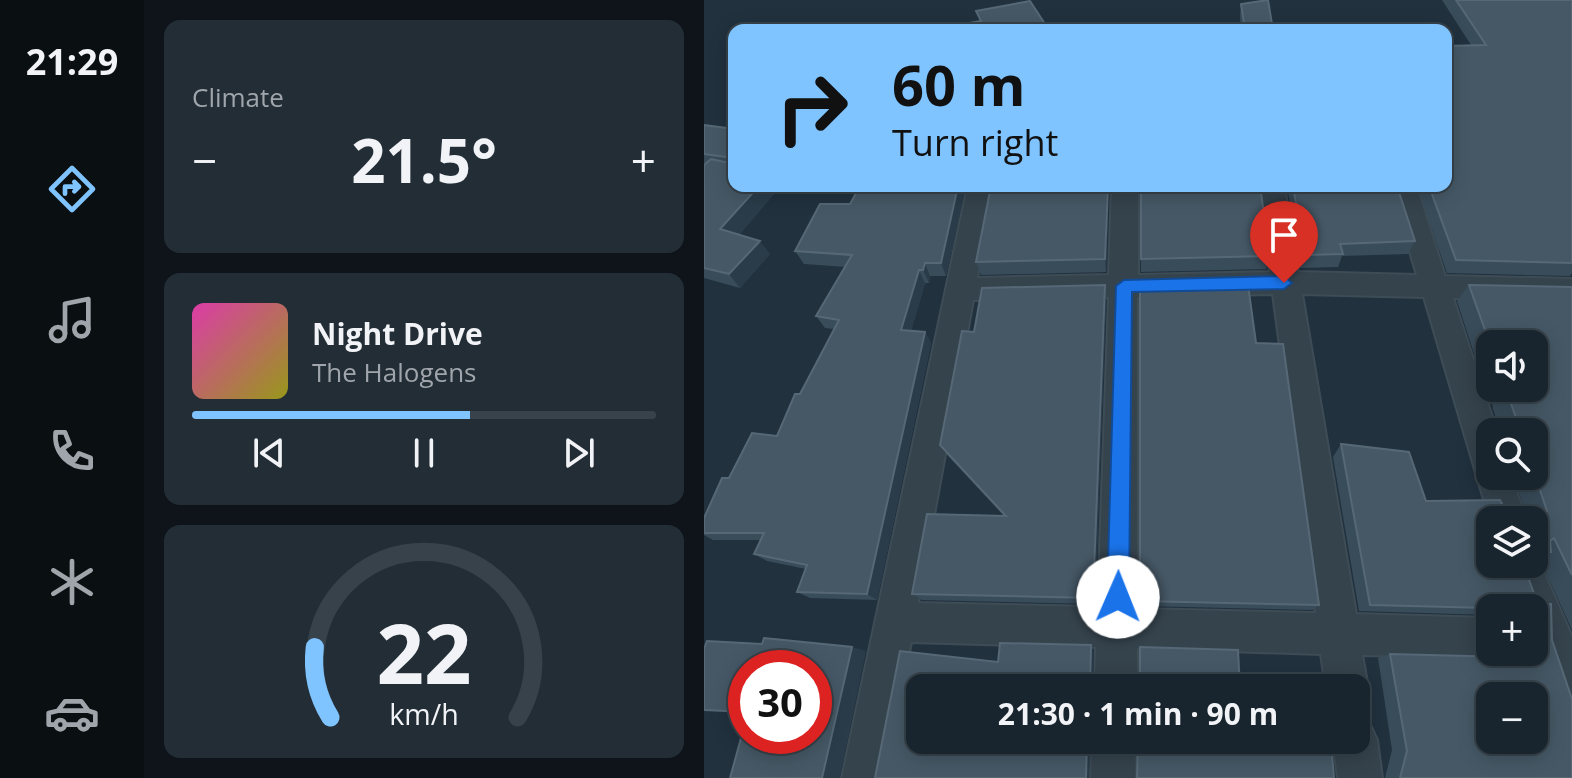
<!DOCTYPE html>
<meta charset="utf-8">
<style>
:root{--surface:#19252e;--page:#222d36;--text:#f1f3f6;--muted:#9fa5aa;--line:#37424a;--accent:#7fc3ff}
body{margin:0;font-family:"Open Sans",sans-serif;background:var(--page);color:var(--text);height:100vh;display:flex;flex-direction:column;font-size:30px;white-space:nowrap}
*{box-sizing:border-box;margin:0}
p{font-size:26px;color:var(--muted)}
.icon{flex:none;width:44px;height:44px;fill:none;stroke:currentColor;stroke-width:2;stroke-linecap:round;stroke-linejoin:round}
.map{position:relative;flex:1;overflow:hidden}
.drawer{display:flex;flex-direction:column;gap:20px;padding:20px;background:#0e1419;width:560px}
.drawer>*{flex:none}
.guide{position:absolute;left:24px;top:24px;width:724px;height:168px;border-radius:16px;box-shadow:0 4px 20px #0003,0 0 0 2px var(--line);background:#7fc3ff;color:#111;overflow:hidden}
.fabs{position:absolute;left:772px;top:330px;display:grid;gap:16px}
.fabs a{display:grid;place-items:center;width:72px;height:72px;border-radius:16px;background:var(--surface);box-shadow:0 4px 20px #0003,0 0 0 2px var(--line);font-size:40px}
.speed{position:absolute;left:24px;top:650px;display:flex;gap:16px;font-size:40px;font-weight:700;text-align:center}
.speed>*{display:grid;place-content:center;width:104px;height:104px;border-radius:50%;background:var(--surface);box-shadow:0 4px 20px #0003,0 0 0 2px var(--line);line-height:1}
.speed .limit{border:12px solid #d22;background:#fff;color:#111}
.pin{position:absolute;display:grid;place-items:center;width:68px;height:68px;color:#fff;margin:-82px -34px;border-radius:50% 50% 50% 0;rotate:-45deg;box-shadow:0 0 8px #0007}
.pin .icon{rotate:45deg}
.me{position:absolute;width:88px;margin:-44px;rotate:1deg;stroke-linejoin:round;filter:drop-shadow(0 0 6px #0008)}
.turn{display:flex;align-items:center;gap:28px;height:168px;padding:0 32px;font-size:36px}
.turn .icon{width:104px;height:104px;stroke-width:2.5}
.turn b{display:block;font-size:56px;line-height:68px}
.big{font-size:60px;font-weight:700;line-height:1.1}
.drawer .widget{flex:1;display:flex;flex-direction:column;justify-content:center;gap:12px;min-width:0;padding:0 28px;border-radius:16px;background:var(--page)}
.drawer .dial{align-items:center;gap:0}
.dial svg{height:208px;overflow:visible;fill:none;stroke:var(--line);stroke-width:7;stroke-linecap:round;text-anchor:middle}
.dial text{fill:var(--text);stroke:none}
.song{display:flex;align-items:center;gap:24px}
.cover{width:96px;height:96px;border-radius:12px;background:linear-gradient(135deg,hsl(320 70% 55%),hsl(60 70% 35%))}
.played{height:8px;border-radius:4px;background:linear-gradient(90deg,var(--accent) 60%,var(--line) 60%)}
.keys{display:flex;justify-content:space-around;direction:ltr}
.heat{display:flex;justify-content:space-between;align-items:center;font-size:44px;direction:ltr}
.trip{position:absolute;left:202px;top:674px;width:464px;height:80px;border-radius:16px;background:var(--surface);box-shadow:0 4px 20px #0003,0 0 0 2px var(--line);font-weight:700;line-height:80px;text-align:center}
main{display:flex;flex:1;min-height:0}
.dock{display:flex;flex-direction:column;width:144px;justify-content:space-around;align-items:center;background:#0a0f12;color:var(--muted)}
.dock .icon{width:56px;height:56px}
.dock .on{color:var(--accent)}
.dock b{font-size:36px;color:var(--text)}
.map>svg:first-child{display:block}
.lines{fill:none;stroke-linecap:round;stroke-linejoin:round}
.street-casing{stroke:#3e4c56;stroke-width:4}
.street{fill:#35434d;fill-rule:evenodd}
.wall{fill:#394c5a;fill-rule:evenodd}
.shaded-wall{fill:#2a3c4a}
.building{fill:#465866;stroke:#566876;stroke-width:2;fill-rule:evenodd}
.route{fill:#1a73e8;stroke:#114b97;stroke-width:2}
</style>
<main>
<nav class="dock">
<b>21:29</b>
<svg class="icon on" aria-label="directions" viewBox="0 0 24 24"><path d="M12 3l9 9-9 9-9-9zM9 14v-3h6M13 9l2 2-2 2"/></svg>
<svg class="icon" aria-label="music" viewBox="0 0 24 24"><path d="M9 18V5l10-2v13"/><circle cx="6" cy="18" r="3"/><circle cx="16" cy="16" r="3"/></svg>
<svg class="icon" aria-label="phone" viewBox="0 0 24 24"><path d="M5 4h4l2 5-3 2q2 4 5 5l2-3 5 2v4C11 20 4 13 5 4z"/></svg>
<svg class="icon" aria-label="climate" viewBox="0 0 24 24"><path d="M12 3v18M4 7l16 10M4 17L20 7"/></svg>
<svg class="icon" aria-label="car" viewBox="0 0 24 24"><path d="M5 17H2v-5l4-1 3-4h7l3 4 3 1v5h-3M9 17h6M6 11h13"/><circle cx="7" cy="17" r="2"/><circle cx="17" cy="17" r="2"/></svg>
</nav>
<section class="drawer">
<div class="widget"><p>Climate</p>
<div class="heat"><a>−</a><b class="big">21.5°</b><a>+</a></div>
</div>
<div class="widget">
<div class="song"><i class="cover"></i><div><b>Night Drive</b><p>The Halogens</p></div></div>
<div class="played"></div>
<div class="keys"><svg class="icon" aria-label="previous" viewBox="0 0 24 24"><path d="M18 5L8 12l10 7zM5 5v14"/></svg><svg class="icon" aria-label="pause" viewBox="0 0 24 24"><path d="M8 5v14M16 5v14"/></svg><svg class="icon" aria-label="next" viewBox="0 0 24 24"><path d="M6 5l10 7-10 7zM19 5v14"/></svg></div>
</div>
<div class="widget dial"><svg viewBox="0 0 100 80">
<path d="M14 69A42 42 0 1 1 86 69"/>
<path d="M14 69A42 42 0 0 1 8 42" stroke="#7fc3ff"/>
<text x="50" y="56" font-size="32" font-weight="700">22</text>
<text x="50" y="72" font-size="11">km/h</text>
</svg></div>
</section>
<div class="map">
<svg width="868" height="778" viewBox="0 0 868 778">
<rect width="100%" height="100%" fill="#21313e"/>
<g class="lines">
<!-- street casing -->
<g class="street-casing">
<path id="street" d="M264,186H290L273,278L405,275L408,186H434V275L566,272L554,186H580L594,272L713,275L686,186H712L741,276L868,279V301L749,298L793,432H786V476H807L822,520H786L720,297L598,294L652,614L786,618V652H800L786,658L658,655L664,688L658,703L652,705V688H622L617,654L433,648V688H391L392,647L207,642L182,778H138ZM569,294L612,613L433,609V297ZM405,297L394,607L214,603L269,300Z
M830,550L868,637V722L853,716L830,644V608H816L799,564H830Z
M652,719L666,725L673,740L678,778H634L629,740H652Z
M388,740H432L431,778H387Z"/>
</g>
<!-- street -->
<use href="#street" class="street"/>
</g>
<!-- wall -->
<path class="wall" d="M738,0H868V273L866,276L743,273L713,186H742L767,45Z
M537,4L569,30H537L536,17Z
M0,125L30,129V186L76,187L35,235L66,254L36,288L0,278Z
M262,186L242,276H226L225,283H221L207,331L221,332L227,343L173,600L106,598L93,592L102,569L63,561L50,554L56,540H9L0,535V518L25,478L73,436L130,329L121,328L112,316L142,267L100,264L91,251L146,204Z
M287,186H405L402,272L277,275L272,262Z
M437,186L566,256L562,269L437,272Z
M583,186H693L711,241L704,254L638,256L634,267L596,268Z
M765,285L868,287V630L835,557L830,560V520H786L848,640L868,778H681L688,750L674,658L686,654L796,657L801,655L802,652H830V608H786V615L655,611L629,457L637,444L722,501L803,513L821,512L810,476H830V432H795L796,431L789,409L785,378H778L753,301ZM786,344L830,388H786Z
M436,287L552,343L615,605L609,610L436,606Z
M402,300L391,604L218,600L208,594L299,515L244,456L236,445L270,332Z"/>
<!-- shaded-wall -->
<path class="shaded-wall" d="M55,186L76,187L28,243L16,229Z
M254,186H262L242,276L237,263Z
M404,186H405L402,272L401,259Z
M56,241L66,254L36,288L25,274Z
M221,263L226,276L225,283L219,270Z
M215,270L221,283L204,342L197,330Z
M401,285L402,300L391,604L389,598Z
M221,332L227,343L173,600L163,594Z
M387,645L389,650V688H386Z
M148,647L162,651L136,778H118Z
M383,740H386L385,778H382Z"/>
<!-- building -->
<path class="building" d="M564,0L569,30H541L537,4Z
M752,0H868V263L752,260L725,186H742V46L782,45Z
M326,1L345,30H224L277,21L272,11Z
M0,125L30,129V158L0,154Z
M7,159L30,164V186H55L16,229L56,241L25,274L0,268V165Z
M156,186H254L237,263H221L219,270H215L197,330L221,332L163,594L93,592L103,565L50,554L60,533H0V518L18,478H25L48,433L73,436L91,394H96L135,320L112,316L148,255L91,251L116,204H146Z
M287,186H404L401,259L272,262Z
M437,186H556L566,256L437,259Z
M589,186H693L711,241L636,244L639,254L601,255Z
M401,285L389,598L208,594L223,514L302,516L236,445L258,331L270,332L278,288Z
M544,285L552,343L579,344L615,605L436,601V287Z
M765,285L868,287V575L850,538L846,541L847,552L830,553V520H786V564H819L834,604H847L848,640L868,699V778H696L703,751L686,654L805,657L817,652H830V608H786L666,605L637,444L705,452L722,501L796,500L803,513L843,511L830,472V432H809L808,422L812,418L804,395L803,388H830V344H786ZM786,696H830V740H786Z
M60,638L148,647L118,778H26L42,720V736H110V668H42V712L0,710V649L3,641L58,644Z
M296,643L387,645L386,688H406H216V740H383L382,778H171L196,651L294,662Z
M436,647L534,650L536,688H433L436,685Z
M434,740H578L627,743L630,778H433Z"/>
<!-- route -->
<path class="route" d="M580,276L588,283L580,289L428,292L425,597L422,605L414,608L406,605L403,597L412,286L420,280Z"/>
</svg>
<div class="fabs">
<a><svg class="icon" aria-label="sound" viewBox="0 0 24 24"><path d="M4 9h4l5-4v14l-5-4H4zM17 9q2 3 0 6"/></svg></a>
<a><svg class="icon" aria-label="search" viewBox="0 0 24 24"><circle cx="10" cy="10" r="6"/><path d="M15 15l6 6"/></svg></a>
<a><svg class="icon" aria-label="layers" viewBox="0 0 24 24"><path d="M12 4l9 5-9 5-9-5zM3 14l9 5 9-5"/></svg></a>
<a>+</a>
<a>−</a>
</div>
<div class="speed"><div class="limit">30</div></div>
<div class="pin" style="left:580px;top:283px;background:#d93025"><svg class="icon" aria-label="arrive" viewBox="0 0 24 24"><path d="M6 21V4h12l-3 4 3 4H6"/></svg></div>
<svg class="me" style="left:414px;top:597px" viewBox="-20 -20 40 40"><circle r="19" fill="#fff"/><path d="M0-13L10 11 0 6-10 11z" fill="#1a73e8"/></svg>
<div class="trip">21:30 · 1 min · 90 m</div>
<div class="guide">
<div class="turn"><svg class="icon" aria-label="right" viewBox="0 0 24 24"><path d="M7 20v-9h11M14 6l5 5-5 5"/></svg><div><b>60 m</b>Turn right</div></div>
</div>
</div>
</main>
